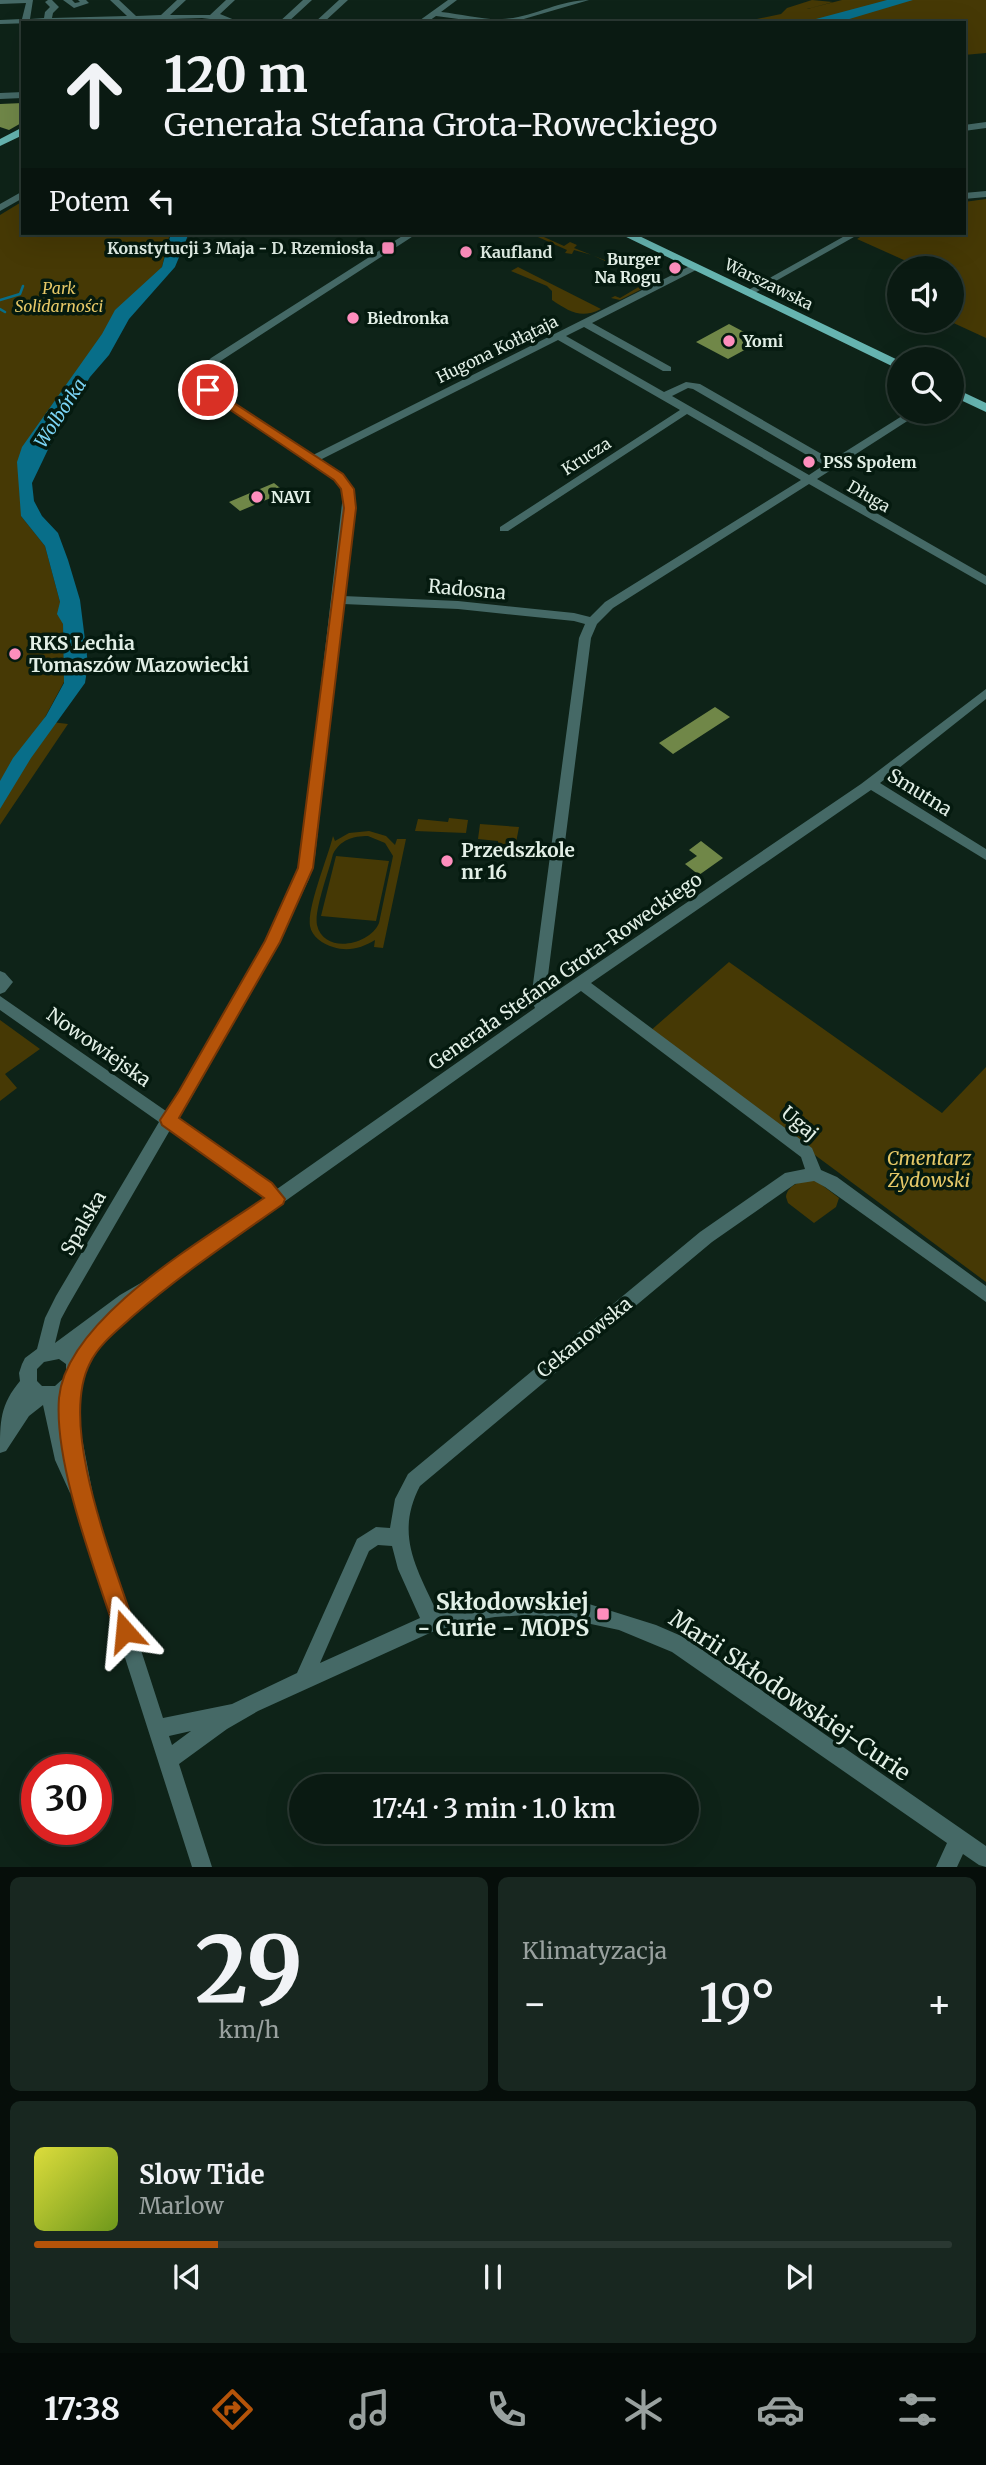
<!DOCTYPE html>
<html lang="pl">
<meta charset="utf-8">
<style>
:root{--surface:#0a1a12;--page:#182720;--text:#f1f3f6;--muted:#99a19f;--line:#2a3832;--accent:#b45309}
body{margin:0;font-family:Merriweather,serif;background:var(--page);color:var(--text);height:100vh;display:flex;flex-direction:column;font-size:26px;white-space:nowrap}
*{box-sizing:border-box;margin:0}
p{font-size:23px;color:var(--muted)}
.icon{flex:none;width:38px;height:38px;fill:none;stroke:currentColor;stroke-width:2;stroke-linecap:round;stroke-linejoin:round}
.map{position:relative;height:1867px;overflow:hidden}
.panel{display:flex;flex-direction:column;gap:10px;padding:10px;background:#060e0a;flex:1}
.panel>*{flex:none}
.guide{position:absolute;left:21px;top:21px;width:945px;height:214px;border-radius:0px;box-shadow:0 7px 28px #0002,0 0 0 2px var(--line);background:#0a1a12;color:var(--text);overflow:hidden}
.controls{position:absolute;left:887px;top:256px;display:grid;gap:14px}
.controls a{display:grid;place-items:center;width:77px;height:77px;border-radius:50%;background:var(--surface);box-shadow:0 7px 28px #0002,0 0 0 2px var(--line);font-size:35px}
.speed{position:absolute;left:21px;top:1754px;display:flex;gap:14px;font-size:35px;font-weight:700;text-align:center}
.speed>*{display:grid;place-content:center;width:91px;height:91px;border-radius:50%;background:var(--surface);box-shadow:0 7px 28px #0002,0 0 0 2px var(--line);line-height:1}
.speed .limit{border:10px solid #d22;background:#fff;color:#111}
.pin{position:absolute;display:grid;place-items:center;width:60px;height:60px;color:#fff;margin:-30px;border:4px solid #fff;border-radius:50%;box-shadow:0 2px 7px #0007}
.me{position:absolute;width:77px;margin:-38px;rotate:342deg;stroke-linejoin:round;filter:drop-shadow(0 0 5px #0008)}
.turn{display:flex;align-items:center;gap:24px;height:147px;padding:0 28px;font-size:32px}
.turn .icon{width:91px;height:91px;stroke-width:2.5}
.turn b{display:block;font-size:49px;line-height:60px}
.then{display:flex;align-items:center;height:66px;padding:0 28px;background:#0003;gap:14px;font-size:26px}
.big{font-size:52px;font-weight:600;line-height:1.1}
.panel .tile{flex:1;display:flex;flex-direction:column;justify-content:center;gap:10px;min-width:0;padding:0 24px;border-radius:10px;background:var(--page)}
.panel .dial{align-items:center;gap:0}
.dial b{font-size:91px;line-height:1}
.song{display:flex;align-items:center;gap:21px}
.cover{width:84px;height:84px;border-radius:10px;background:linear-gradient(135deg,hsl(60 70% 55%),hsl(80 70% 35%))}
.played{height:7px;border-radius:4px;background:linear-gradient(90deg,var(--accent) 20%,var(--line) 20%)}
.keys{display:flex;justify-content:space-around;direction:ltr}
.heat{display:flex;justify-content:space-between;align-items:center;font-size:38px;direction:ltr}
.panel .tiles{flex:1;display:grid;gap:10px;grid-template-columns:1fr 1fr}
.tile:last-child{grid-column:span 2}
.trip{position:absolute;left:289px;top:1774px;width:410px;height:70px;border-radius:35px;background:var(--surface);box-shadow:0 7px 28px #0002,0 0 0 2px var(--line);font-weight:600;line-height:70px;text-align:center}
.tab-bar{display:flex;height:112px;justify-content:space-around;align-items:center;background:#040a07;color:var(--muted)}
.tab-bar .icon{width:49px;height:49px}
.tab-bar .on{color:var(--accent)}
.tab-bar b{font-size:32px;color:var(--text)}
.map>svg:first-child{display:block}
.green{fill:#463905;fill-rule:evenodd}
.water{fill:#086e89}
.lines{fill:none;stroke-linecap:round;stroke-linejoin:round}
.stream{stroke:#086e89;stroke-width:2.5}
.building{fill:#708748}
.minor{fill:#456966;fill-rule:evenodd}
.major{fill:#66b4b0;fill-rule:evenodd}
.route{fill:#b45309;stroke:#753606;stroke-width:2}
.poi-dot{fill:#fe8ebd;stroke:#051a0f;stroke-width:2.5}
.labels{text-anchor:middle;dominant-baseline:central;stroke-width:7;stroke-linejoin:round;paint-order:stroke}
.far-poi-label{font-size:16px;font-weight:bold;fill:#e2efe6;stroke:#051a0f;text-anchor:start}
.far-street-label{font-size:16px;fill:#e2efe6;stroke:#051a0f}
.far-park-label{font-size:16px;font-style:italic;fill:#e6c867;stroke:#051a0f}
.far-water-label{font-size:18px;font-style:italic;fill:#7cd5f6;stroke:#051a0f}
.street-label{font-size:19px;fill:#e2efe6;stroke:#051a0f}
.poi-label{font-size:19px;font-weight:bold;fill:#e2efe6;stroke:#051a0f;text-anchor:start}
.park-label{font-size:19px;font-style:italic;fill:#e6c867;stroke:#051a0f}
.near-poi-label{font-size:23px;font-weight:bold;fill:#e2efe6;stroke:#051a0f;text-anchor:end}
.near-street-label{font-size:23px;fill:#e2efe6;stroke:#051a0f}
</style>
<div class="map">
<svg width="986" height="1867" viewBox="0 0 986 1867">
<rect width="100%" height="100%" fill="#0e2318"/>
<!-- green -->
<path class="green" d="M812,0L833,2L807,9L842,0H986V53L964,55V23H738L781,14L787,8Z
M986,199V338L947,320H952V268H912L915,265L857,239L866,233H964V202Z
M23,201V233H170L162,267L32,434L21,516L45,546L60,602L63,624L65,680L43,721L68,724L0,825V215Z
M529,233H535L564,246L570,242L577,245L574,248L658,281L620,300L611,298L615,296L620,298L642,285L621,273L625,270L592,255L574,250L572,254L565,253L567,250Z
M518,267L601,309C581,319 570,312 552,300V291L547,286L511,271Z
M449,818L468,820L466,833L415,831L418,819L448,822Z
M480,824L519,827L515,848L498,846V841L478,839Z
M369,831L386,836L395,845L397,839H406L383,948L374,947L375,940C362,948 348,952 333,947C323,944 312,937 310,926C307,907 328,857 333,836L335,841L349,833ZM368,836L385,843L393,856L379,923C370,945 324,955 317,925C314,910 329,871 333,854C340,840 353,836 368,836Z
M336,856L389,861L376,921L321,916Z
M729,962L942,1113L986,1067V1282L649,1032Z
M0,1020L40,1049L5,1074L17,1088L0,1101Z
M810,1180L818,1182L839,1198L836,1207L814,1223L788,1203L786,1197C787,1186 800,1181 810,1180Z"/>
<!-- water -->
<path class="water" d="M887,0H913L846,20L801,23Z
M171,233H189L175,267L129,319L109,355L90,377L54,437L32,483L34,501L42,516L58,533L68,560L80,600L88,664L85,683L31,758L0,809V781L13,758L46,716L64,683L63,624L57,614L60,602L45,546L21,516L17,462L22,447L102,334L115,310L162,267Z"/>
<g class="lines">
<!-- stream -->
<path class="stream" d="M0,300L20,294L23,286
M0,309L5,312"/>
</g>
<!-- building -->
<path class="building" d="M23,103V122L9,130L0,127V104Z
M729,324L761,341L728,359L696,342Z
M274,483L285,492L240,511L229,502Z
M715,707L730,717L673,754L659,743Z
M701,841L723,858L699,875L685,864L697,856L689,850Z"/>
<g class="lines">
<!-- minor -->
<path class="minor" d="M0,0H33L30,19L44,18L45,12L50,7L45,2L48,0H52L59,7L53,13L52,18L127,16L110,0H119L136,16L161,15L177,0H186L170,15H210L226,0H235L220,14L242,23L202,18L140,20L136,22L132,20L0,24V20L22,19L26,3L0,4Z
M63,0H72L75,3L80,2L78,0H86L89,3L74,8Z
M303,0H312L287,23H278Z
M339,0H348L323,23H314Z
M448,0H457L441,12C461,14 483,20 502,19C532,18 559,0 589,0L510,23H489L436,16L426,23H416Z
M23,92V98L0,99V93Z
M986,122V128L964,131V125Z
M23,191V198L0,211V204Z
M986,191V197L964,199V193Z
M407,233H418L219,362L206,375L205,381L212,388L313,455L692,265H698V269L592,323L671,367V371H663L584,327L566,336L664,392L686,382L700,384L832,460L910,411H923L817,479L986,576V585L809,484L613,608L597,624L591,638L545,999L861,784L986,689V699L880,783L986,849V860L871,790L591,983L812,1148L821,1170L837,1177L986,1286V1302L825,1187L814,1181L795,1184L712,1242L420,1486C395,1534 416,1567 437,1612L464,1604L495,1598L526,1597L589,1604L656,1625L686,1638L986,1846V1867L979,1865L963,1854L957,1867H936L947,1843L672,1652L619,1630L558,1617L526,1615L495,1617L464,1622L432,1632L258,1711L227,1729L179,1764L212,1867H192L78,1511L75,1495L70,1493L55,1460L43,1405L29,1416L6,1451L0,1453C0,1421 0,1405 20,1381L19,1373L22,1364L25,1358L37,1349L45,1318L56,1296L159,1122L0,1010V996L166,1111L180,1092L266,941L295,879L301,857L343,495L339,484L326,473L204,392L195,381L197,372L211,358ZM558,340L680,410L500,527V531H508L687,414L801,480L605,602L590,617L574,613L458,601L343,596L355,495L348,481L320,460ZM688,388L693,389L824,465L809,475L672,396ZM343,604L458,609L574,621L585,624L579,638L531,999L535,1008L277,1189L178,1119L190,1100L279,942L309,879L315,857ZM581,991L801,1157L805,1169L785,1173L700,1232L408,1474L395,1499L390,1528L376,1527L357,1539L297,1673L232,1704L163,1718L96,1511L77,1412L81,1380L90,1358L129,1315L126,1309L132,1305L170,1283ZM170,1130L265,1198L158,1273L120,1295L55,1343L61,1319L68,1306ZM59,1359L66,1364V1376L55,1386H42L37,1381V1369L44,1362ZM378,1545L392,1546L398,1569L420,1618L320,1663L369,1551ZM191,1731L172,1745L169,1736Z
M850,233H861L751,295L743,293Z
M0,971L5,973L13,982L5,992L0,994Z"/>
<!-- major -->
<path class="major" d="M23,127V135L0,146V139Z
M618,233H633L900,361V370Z
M952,387L986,403V412L952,396Z"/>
</g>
<!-- route -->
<path class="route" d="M208,386L343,474L354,489L356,508L313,868L280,942L179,1118L272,1183L285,1199L283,1204C232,1240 180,1275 133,1316C118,1330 99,1344 90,1363C57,1427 115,1564 136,1631L133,1638L125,1641L118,1638L115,1631C94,1566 54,1465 59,1398C66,1319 203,1240 264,1198L162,1125L160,1120L179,1091L265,941L298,868L344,508L341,489L334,480L204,392V387Z"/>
<!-- markers -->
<g class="poi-dot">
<rect x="381" y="241" width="14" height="14" rx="3.5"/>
<circle cx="466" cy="252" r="7"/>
<circle cx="675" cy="268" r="7"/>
<circle cx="353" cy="318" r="7"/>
<circle cx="729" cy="341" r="7"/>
<circle cx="809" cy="462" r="7"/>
<circle cx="257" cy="497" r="7"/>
<circle cx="15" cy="654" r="7"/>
<circle cx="447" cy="861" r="7"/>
<rect x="596" y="1607" width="14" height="14" rx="3.5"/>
</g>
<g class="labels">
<!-- far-poi labels -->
<g class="far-poi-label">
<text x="374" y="248" text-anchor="end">Konstytucji 3 Maja - D. Rzemiosła</text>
<text x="480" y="252">Kaufland</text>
<text x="661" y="259" text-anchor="end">Burger<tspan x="661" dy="18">Na Rogu</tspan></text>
<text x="367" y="318">Biedronka</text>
<text x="743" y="341">Yomi</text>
<text x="823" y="462">PSS Społem</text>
<text x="271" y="497">NAVI</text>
</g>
<!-- far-street labels -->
<g class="far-street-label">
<text transform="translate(769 284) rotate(26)">Warszawska</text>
<text transform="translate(497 349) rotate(-26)">Hugona Kołłątaja</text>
<text transform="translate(586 456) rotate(-33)">Krucza</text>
<text transform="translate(869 496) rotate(30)">Długa</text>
</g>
<!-- far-park labels -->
<g class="far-park-label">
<text x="59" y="288">Park<tspan x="59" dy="18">Solidarności</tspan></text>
</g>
<!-- far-water labels -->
<g class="far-water-label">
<text transform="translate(60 413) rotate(-57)">Wolbórka</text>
</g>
<!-- street labels -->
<g class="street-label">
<text transform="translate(467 589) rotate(5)">Radosna</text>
<text transform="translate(920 792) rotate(32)">Smutna</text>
<text transform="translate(565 971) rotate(-35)">Generała Stefana Grota-Roweckiego</text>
<text transform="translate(99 1047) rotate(35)">Nowowiejska</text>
<text transform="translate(800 1123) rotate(40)">Ugaj</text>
<text transform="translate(83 1223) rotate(-60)">Spalska</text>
<text transform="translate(584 1337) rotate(-39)">Cekanowska</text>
</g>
<!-- poi labels -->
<g class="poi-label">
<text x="29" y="643">RKS Lechia<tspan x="29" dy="22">Tomaszów Mazowiecki</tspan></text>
<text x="461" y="850">Przedszkole<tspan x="461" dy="22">nr 16</tspan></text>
</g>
<!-- park labels -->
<g class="park-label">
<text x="929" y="1158">Cmentarz<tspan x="929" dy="22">Żydowski</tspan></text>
</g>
<!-- near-poi labels -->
<g class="near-poi-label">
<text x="589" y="1601">Skłodowskiej<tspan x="589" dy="26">- Curie - MOPS</tspan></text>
</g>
<!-- near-street labels -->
<g class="near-street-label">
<text transform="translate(790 1695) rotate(34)">Marii Skłodowskiej-Curie</text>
</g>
</g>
</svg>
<div class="controls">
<a><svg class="icon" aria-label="sound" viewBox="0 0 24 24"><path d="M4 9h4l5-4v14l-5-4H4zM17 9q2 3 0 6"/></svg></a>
<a><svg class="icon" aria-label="search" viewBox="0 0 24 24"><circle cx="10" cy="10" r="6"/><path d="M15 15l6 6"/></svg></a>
</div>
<div class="speed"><div class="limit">30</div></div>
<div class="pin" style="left:208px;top:390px;background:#d93025"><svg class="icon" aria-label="arrive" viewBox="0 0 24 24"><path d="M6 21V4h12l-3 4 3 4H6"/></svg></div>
<svg class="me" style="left:125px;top:1631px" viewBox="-20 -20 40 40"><path d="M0-17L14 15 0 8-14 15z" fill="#b45309" stroke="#fff" stroke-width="4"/></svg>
<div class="trip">17:41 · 3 min · 1.0 km</div>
<div class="guide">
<div class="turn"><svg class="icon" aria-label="ahead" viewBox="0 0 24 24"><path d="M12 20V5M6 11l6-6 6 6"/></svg><div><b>120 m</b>Generała Stefana Grota-Roweckiego</div></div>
<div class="then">Potem<svg class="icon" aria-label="left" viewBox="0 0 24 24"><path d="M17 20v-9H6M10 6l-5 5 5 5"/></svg></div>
</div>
</div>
<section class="panel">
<div class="tiles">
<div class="tile dial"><b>29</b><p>km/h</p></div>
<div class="tile"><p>Klimatyzacja</p>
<div class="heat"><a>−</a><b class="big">19°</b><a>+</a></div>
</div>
<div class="tile">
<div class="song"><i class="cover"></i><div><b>Slow Tide</b><p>Marlow</p></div></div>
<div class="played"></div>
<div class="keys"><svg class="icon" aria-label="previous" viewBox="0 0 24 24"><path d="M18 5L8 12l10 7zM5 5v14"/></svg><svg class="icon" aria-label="pause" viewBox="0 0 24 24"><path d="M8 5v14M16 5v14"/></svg><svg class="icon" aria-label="next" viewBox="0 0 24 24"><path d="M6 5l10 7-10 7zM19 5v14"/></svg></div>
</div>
</div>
</section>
<nav class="tab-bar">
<b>17:38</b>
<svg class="icon on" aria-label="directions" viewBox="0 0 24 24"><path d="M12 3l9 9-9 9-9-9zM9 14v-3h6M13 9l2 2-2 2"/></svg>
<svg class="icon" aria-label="music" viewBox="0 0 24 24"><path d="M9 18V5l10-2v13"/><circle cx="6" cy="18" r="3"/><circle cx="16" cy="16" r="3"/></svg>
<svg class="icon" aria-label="phone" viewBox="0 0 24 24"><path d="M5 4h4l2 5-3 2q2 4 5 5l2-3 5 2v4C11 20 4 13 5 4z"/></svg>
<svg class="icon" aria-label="climate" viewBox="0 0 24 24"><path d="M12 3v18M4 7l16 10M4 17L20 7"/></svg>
<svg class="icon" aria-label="car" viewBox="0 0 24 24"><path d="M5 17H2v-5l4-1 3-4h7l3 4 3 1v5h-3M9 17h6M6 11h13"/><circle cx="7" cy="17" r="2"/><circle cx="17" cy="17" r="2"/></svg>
<svg class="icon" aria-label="filters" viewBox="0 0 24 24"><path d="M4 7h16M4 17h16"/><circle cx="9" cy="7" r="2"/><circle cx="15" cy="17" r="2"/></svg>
</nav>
